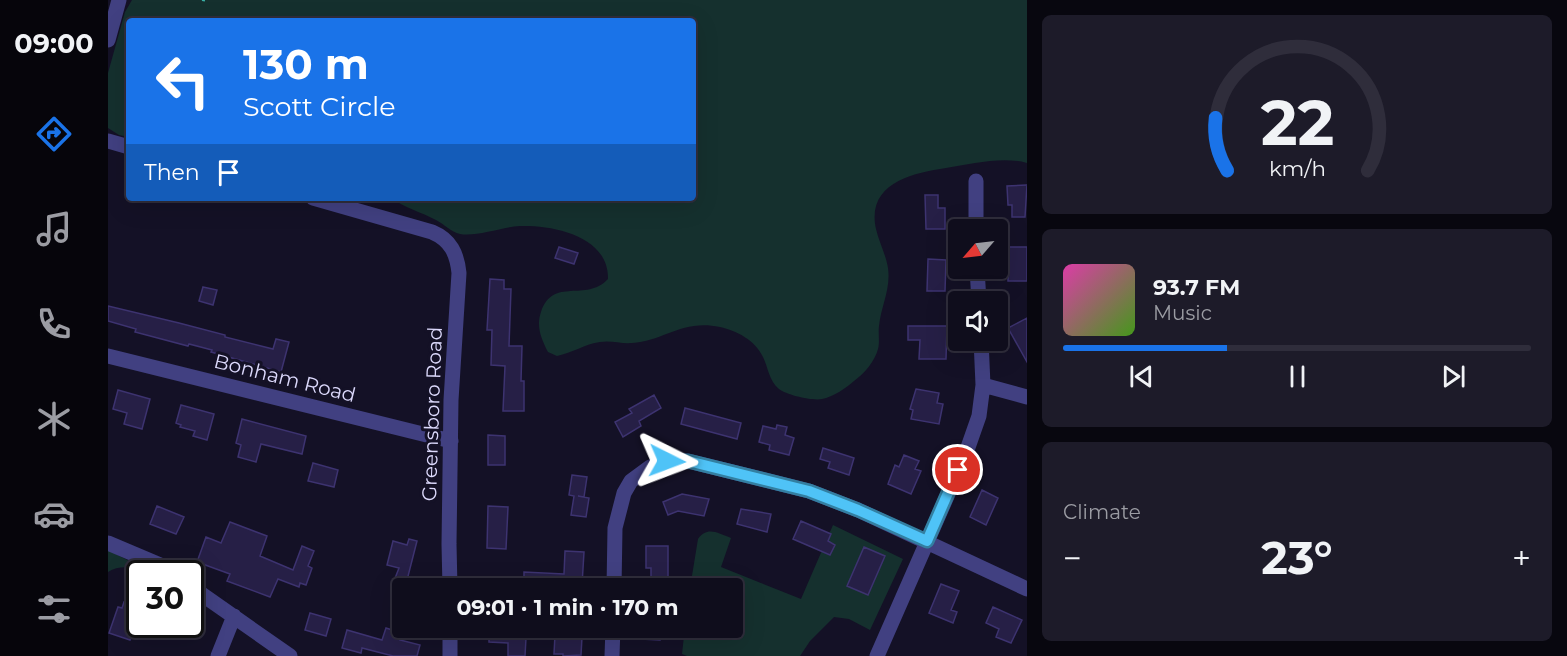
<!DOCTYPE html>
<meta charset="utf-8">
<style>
:root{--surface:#0f0d1c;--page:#1d1b29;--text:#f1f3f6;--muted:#9b9ca3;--line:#2f2d3b;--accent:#1a73e8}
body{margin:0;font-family:Montserrat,sans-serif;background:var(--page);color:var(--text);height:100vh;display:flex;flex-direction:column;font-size:22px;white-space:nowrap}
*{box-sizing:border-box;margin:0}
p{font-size:20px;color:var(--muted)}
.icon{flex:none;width:33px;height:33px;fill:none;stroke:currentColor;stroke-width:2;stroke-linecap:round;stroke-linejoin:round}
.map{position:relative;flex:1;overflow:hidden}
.sheet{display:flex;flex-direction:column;gap:15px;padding:15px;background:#08070f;width:540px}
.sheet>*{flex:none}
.banner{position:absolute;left:18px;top:18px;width:570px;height:183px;border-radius:6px;box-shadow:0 6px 24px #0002,0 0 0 2px var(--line);background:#1a73e8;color:#fff;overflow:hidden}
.needle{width:39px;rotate:242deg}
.controls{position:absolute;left:840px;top:219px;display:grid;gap:12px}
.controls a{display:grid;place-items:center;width:60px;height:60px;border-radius:6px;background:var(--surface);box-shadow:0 6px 24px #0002,0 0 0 2px var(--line);font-size:30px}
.speed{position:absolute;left:18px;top:560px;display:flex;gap:12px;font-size:30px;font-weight:700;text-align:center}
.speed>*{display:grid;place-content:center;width:78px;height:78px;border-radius:50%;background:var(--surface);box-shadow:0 6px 24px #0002,0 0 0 2px var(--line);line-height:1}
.speed .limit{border:3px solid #111;border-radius:9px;background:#fff;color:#111}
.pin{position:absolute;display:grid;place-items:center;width:51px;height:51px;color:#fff;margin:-26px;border:3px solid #fff;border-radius:50%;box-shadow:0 2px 6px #0007}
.me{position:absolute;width:66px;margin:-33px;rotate:93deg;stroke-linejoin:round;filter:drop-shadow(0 0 4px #0008)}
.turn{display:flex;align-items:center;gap:21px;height:126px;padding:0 18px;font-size:27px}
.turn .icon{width:78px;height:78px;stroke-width:2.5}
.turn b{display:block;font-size:42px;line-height:51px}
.then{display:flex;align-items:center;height:57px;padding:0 18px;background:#0003;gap:12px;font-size:22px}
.big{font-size:45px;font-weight:700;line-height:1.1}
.sheet .card{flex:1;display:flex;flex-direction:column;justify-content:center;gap:9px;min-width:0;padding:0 21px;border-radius:9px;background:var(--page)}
.sheet .dial{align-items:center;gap:0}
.dial svg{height:156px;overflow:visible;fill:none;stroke:var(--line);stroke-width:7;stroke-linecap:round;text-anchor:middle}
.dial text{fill:var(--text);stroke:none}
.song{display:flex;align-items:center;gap:18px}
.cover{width:72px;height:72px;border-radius:9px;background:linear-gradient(135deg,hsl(320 70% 55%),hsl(100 70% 35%))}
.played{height:6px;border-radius:3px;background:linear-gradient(90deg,var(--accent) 35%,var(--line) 35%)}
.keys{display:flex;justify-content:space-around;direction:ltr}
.heat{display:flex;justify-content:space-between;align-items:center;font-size:33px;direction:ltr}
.trip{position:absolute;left:284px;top:578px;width:351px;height:60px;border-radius:6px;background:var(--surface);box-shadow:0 6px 24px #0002,0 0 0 2px var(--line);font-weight:700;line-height:60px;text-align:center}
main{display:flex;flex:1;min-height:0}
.tab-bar{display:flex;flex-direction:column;width:108px;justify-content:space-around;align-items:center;background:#06050b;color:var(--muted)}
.tab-bar .icon{width:42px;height:42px}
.tab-bar .selected{color:var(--accent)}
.tab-bar b{font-size:27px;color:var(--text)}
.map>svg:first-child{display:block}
.green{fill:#15302e}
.building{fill:#261f46;stroke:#3d3370;stroke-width:1.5}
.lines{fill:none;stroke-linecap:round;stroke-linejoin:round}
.path{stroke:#39b0a6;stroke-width:2;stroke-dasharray:3 4.5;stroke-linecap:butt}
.minor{stroke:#414081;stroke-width:15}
.route-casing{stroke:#337fa1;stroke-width:15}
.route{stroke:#4fc3f7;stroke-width:10}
.labels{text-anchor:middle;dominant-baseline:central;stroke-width:6;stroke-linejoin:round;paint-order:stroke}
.street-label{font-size:20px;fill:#dcd9fc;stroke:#141126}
</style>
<main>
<nav class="tab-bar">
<b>09:00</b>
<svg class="icon selected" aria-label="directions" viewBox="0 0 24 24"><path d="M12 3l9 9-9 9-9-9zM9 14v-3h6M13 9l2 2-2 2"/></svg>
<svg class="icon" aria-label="music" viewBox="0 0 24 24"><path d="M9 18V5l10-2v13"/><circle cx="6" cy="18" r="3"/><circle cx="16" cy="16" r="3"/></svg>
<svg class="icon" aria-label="phone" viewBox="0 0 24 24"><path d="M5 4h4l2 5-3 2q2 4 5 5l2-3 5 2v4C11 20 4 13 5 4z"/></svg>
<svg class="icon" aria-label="climate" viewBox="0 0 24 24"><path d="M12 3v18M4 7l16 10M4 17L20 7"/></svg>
<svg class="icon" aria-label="car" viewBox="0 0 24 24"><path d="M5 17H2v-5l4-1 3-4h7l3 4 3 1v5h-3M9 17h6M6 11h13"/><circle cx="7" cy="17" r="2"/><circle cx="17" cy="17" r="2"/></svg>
<svg class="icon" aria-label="filters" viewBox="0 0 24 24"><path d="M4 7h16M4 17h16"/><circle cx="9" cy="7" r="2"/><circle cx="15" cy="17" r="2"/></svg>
</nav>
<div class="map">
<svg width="919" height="656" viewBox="0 0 919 656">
<rect width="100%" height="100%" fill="#141126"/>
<!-- green -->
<path class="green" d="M24,0H919V163C894,156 864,164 838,168C803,173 758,184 768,229C771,242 778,255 780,268C783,289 773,306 771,326C770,333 772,342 770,349C767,361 756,374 746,381C738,388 725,397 714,399C704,401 679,395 671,389C661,381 660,367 655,357C647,340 629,331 612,327C574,319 556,341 524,343C513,344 503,340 492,342C477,344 464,353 449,356L440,352C433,339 428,326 433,312C445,276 478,303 500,279C501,236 445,225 412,226C394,227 368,237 352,234C343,232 336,224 328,220C313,212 297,208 283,198H585V21H21V137L11,135L0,128V73L17,12Z
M725,525L795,559L762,630L741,619L726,617L702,641L692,656H579L574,654L577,627H624V588H582L590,539C599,526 610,533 623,538L613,567L693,599Z
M0,550L44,573C30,569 14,563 0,572Z"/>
<!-- building -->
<path class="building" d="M919,185L917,217H904V205H900L899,186Z
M817,195H830V208H837V229H818Z
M451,247L470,253L466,264L447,258Z
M900,247H919V281H900Z
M820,259L838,260L837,291H819Z
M382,279L396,280V289H403L401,346H414L413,381H416V411H395L397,366L383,365L384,330H379Z
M95,287L109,290L105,305L91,301Z
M0,306L71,323L117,335V337L165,349L168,339L181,342L173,372L103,352L104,350L81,344L80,346L27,332L28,329L0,321Z
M919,318V362L900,328Z
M800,326H839L838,359H811L812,340H800Z
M808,389L831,393L829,403L835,404L831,424L803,419L805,410L802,409Z
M10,390L42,399L34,429L16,424L19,413L5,409Z
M546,395L553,408L531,421L533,426L515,437L507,422L524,413L521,409Z
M73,405L106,414L99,440L85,436L87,431L72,427L73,425L68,423Z
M577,408L633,423L629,439L573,424Z
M134,419L198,436L194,454L153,444L148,462L130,457L133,445L128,443Z
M669,425L679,427L677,435L686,438L681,455L661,450L662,445L651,442L655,426L668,429Z
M380,435L397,436V465H380Z
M715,448L746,458L741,475L720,468L722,462L712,459Z
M796,455L811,461L807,469L813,471L803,494L780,484L787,465L791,467Z
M205,463L230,470L226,487L200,481Z
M464,475L479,477L476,497L470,496L481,498L478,517L463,515L466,496L461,495Z
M874,490L890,498L878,525L862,517Z
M574,494L601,499L596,516L570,511L560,515L555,502Z
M49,506L76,517L68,534L42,524Z
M380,506L400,507L398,549L379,548Z
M633,509L663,514L659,532L629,524Z
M693,521L723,534L720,541L727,545L722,555L685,539Z
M122,522L159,536L152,556L185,570L194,546L206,551L200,566L204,568L198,585L192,583L191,587L170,579L162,597L119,581L122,574L89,562L98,537L113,543Z
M301,539L309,541L297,588L294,589L284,586L291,568L279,565L285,541L299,545Z
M538,546H560V578H543V568H538Z
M756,547L777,556L760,595L739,586Z
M457,551L476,552L474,585H472V588H456V585L416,584V572L456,574Z
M833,584L851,591L843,610L849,612L845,623L821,613Z
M16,602L32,608V614L22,640L1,633L10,607L14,608Z
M885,607L914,620L903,643L888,637L891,629L878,623Z
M202,613L223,619L218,636L197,630Z
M60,624H93L84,638Z
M381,627H405L404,637L418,638L417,656H400V643L381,642Z
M533,627H552V640L533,639Z
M278,628L294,633L292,640L312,645L309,656H285L254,648L253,653L234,648L239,630L274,640Z
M447,635L474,637L473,655L455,656V654H446Z"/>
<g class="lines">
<!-- path -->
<path class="path" d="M94,0L100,1"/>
<!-- minor -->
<path class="minor" d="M0,40L11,0
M0,141L21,147
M205,198L324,232C343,240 349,254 351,273L343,400L341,544L342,588
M868,230V181
M869,268L871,302
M873,340L875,385
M0,356L343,441
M0,543L52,565L64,573
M82,586L182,656
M506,588L507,528L516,493L523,481L542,467L559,461H580L701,491L750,510L919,589
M110,656L126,616
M342,656V627
M504,656L505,627
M769,656L858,453L871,416L875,385L919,397"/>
</g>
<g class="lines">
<!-- route casing -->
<g class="route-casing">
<path id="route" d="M559,461H580L701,491L750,510L819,541L850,470"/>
</g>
<!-- route -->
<use href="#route" class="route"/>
</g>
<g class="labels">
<!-- street labels -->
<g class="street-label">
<text transform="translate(177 378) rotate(14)">Bonham Road</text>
<text transform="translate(324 414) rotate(-88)">Greensboro Road</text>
</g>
</g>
</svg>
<div class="controls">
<a><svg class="needle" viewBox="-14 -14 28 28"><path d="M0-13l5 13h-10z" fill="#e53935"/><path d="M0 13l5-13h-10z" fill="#9b9ca3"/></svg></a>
<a><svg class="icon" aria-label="sound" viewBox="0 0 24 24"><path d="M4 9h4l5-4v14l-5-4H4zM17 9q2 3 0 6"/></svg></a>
</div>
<div class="speed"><div class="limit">30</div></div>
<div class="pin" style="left:850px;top:470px;background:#d93025"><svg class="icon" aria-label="arrive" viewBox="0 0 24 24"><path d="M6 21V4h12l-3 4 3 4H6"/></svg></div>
<svg class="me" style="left:559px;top:461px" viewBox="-20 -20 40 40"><path d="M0-17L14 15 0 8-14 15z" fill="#4fc3f7" stroke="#fff" stroke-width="4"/></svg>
<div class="trip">09:01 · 1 min · 170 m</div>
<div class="banner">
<div class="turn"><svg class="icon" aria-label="left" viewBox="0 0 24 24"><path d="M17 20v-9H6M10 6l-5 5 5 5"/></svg><div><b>130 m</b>Scott Circle</div></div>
<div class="then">Then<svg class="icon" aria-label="arrive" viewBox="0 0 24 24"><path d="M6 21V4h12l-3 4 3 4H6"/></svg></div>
</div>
</div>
<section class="sheet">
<div class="card dial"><svg viewBox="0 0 100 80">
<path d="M14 69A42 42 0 1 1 86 69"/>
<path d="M14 69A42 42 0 0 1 8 42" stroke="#1a73e8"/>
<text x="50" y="56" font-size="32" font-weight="700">22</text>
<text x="50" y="72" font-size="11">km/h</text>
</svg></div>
<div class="card">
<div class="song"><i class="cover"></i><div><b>93.7 FM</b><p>Music</p></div></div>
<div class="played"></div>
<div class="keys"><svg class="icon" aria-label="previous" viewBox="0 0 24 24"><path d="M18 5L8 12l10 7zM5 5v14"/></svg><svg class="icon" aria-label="pause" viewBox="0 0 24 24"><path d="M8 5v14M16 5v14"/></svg><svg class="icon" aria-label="next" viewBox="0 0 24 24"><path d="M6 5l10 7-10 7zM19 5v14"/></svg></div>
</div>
<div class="card"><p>Climate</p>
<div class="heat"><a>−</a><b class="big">23°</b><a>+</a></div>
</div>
</section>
</main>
